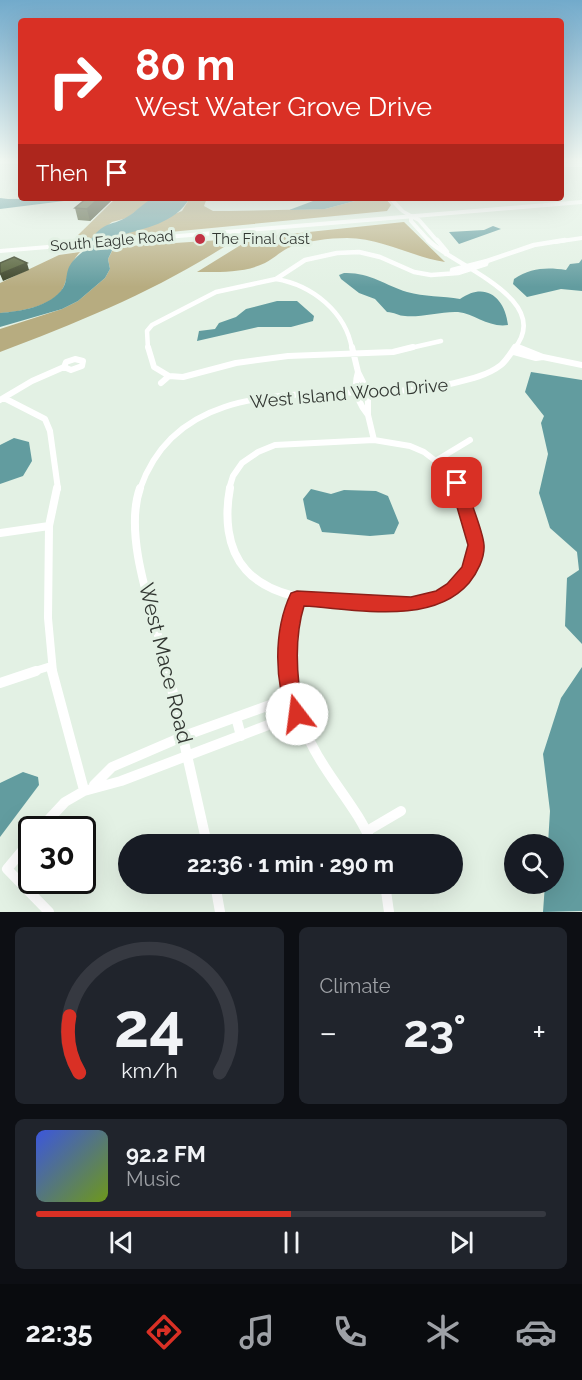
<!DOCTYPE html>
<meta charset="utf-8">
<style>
:root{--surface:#171b24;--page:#20242c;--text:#f1f3f6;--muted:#9ea1a6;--line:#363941;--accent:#d93025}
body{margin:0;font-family:Raleway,sans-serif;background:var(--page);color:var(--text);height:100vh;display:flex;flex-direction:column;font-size:22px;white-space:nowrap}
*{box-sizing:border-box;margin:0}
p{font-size:20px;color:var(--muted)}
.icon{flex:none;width:33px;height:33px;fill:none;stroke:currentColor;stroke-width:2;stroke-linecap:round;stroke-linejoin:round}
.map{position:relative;height:912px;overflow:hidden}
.panel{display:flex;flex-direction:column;gap:15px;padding:15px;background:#0d0f14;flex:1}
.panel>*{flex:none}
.top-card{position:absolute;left:18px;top:18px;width:546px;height:183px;border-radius:6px;box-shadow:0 6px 24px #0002;background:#d93025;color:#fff;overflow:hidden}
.tools{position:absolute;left:504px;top:834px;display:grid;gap:12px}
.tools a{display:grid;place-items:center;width:60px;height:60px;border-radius:50%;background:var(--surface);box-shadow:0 6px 24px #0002;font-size:30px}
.speed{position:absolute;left:18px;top:816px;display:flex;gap:12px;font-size:30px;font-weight:700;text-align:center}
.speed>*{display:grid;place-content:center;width:78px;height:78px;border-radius:50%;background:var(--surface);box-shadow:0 6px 24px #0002;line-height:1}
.speed .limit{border:3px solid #111;border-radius:9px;background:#fff;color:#111}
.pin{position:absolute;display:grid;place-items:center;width:51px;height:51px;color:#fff;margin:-26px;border-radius:12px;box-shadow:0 3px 9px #0006}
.me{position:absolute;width:66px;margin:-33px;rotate:345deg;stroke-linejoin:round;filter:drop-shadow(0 0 4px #0008)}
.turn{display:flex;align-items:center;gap:21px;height:126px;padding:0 18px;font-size:27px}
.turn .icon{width:78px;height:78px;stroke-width:2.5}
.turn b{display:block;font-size:42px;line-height:51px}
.then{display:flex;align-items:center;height:57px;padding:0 18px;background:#0003;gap:12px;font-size:22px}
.big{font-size:45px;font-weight:700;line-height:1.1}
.panel .tile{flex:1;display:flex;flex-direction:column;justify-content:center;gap:9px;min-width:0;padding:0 21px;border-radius:9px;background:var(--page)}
.panel .dial{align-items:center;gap:0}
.dial svg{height:156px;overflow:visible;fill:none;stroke:var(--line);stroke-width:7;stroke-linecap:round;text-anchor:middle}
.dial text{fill:var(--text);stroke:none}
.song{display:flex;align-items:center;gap:18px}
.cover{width:72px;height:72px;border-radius:9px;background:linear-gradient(135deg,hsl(230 70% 55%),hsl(80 70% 35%))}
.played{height:6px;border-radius:3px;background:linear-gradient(90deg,var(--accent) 50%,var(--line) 50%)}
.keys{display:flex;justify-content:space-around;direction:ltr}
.heat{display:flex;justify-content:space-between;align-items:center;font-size:33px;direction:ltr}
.panel .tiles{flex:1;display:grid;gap:15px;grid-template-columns:1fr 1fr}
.tile:last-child{grid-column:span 2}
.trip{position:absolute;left:118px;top:834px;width:345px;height:60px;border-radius:30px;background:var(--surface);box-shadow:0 6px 24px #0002;font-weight:700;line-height:60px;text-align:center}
.tabs{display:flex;height:96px;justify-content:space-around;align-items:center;background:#090b0e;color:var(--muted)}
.tabs .icon{width:42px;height:42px}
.tabs .current{color:var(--accent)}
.tabs b{font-size:27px;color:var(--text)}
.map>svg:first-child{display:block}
.forest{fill:#b7ac80}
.water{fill:#629c9f}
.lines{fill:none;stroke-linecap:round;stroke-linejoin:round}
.street-far4{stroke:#fff;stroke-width:4}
.street-far3{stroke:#fff;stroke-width:4.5}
.street-far2{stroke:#fff;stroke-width:6}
.street-far1{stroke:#fff;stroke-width:8}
.street{stroke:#fff;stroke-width:10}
.secondary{fill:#fff;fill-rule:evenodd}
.highway{fill:#fff;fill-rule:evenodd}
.wall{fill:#485330}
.shaded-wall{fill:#3b4327}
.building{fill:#546038;stroke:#3b4327;stroke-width:1.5}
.route{fill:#d93025;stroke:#8d1f18;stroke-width:1.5}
.poi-dot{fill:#c13143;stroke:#e3f1e4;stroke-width:2}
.labels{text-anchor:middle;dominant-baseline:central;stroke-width:6;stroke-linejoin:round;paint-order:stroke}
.far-poi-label{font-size:15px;fill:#323732;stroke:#e3f1e4;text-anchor:start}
.far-street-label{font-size:15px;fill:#323732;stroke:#e3f1e4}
.street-label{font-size:18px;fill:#323732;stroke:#e3f1e4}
.near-street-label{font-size:21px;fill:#323732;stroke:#e3f1e4}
</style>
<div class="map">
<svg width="582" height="912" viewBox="0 0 582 912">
<rect width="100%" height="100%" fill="#e3f1e4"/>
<!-- forest -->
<path class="forest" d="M116,198H153L127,218L112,222L91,239H87V236L78,235Z
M190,198H207L204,206L213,211H229L325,209L366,198H385L391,205L387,211L118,237L182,211Z
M404,222L445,262C412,257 381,238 347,238C330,238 304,241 288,248C280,252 273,259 265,263C245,273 218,272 197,272L252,238Z
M236,239C163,288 82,321 0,352V329L62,309L78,301L105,278L110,269L108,259L114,247Z
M80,252C70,263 69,273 64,286C56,306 19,312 0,313V283L59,255Z"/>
<!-- water -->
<path class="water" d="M0,198L8,199L88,198L0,209Z
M153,198H190C174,224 147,227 119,236L108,259L110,269L105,278L78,301L62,309L0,327V313C21,311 50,307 63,288C67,282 66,273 69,267C73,259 79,255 85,250C88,247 89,242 92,238C105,221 112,226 127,217C136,212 143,203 153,198Z
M321,198H366L325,209L289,210Z
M493,226L501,229L459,244L449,232L484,230Z
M582,259V291L561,289L527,297L513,284L514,279C531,268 546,267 566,270L570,264L579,263Z
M344,273C369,272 385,285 407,292C424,297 443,296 460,299C485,281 505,297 508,325C489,328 475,314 458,312C442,311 419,318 405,316C399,316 394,312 387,312L375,299L359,293L341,279L339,275Z
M277,301H297L314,316L313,321L291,327H258L197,341L199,331L215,329L219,323L236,317L246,309Z
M531,372L582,380V644L565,626L567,578L579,570L577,552L550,528L539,493L548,454L541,423L544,416L525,392Z
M14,438L29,442L32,461L23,476L0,484V445Z
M311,489L331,494L344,490L376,491L388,496L399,523L394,534L370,536L322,532L319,524L307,519L303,499Z
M582,667V911L543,912L545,884H554V844H548L550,811L543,754L561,698Z
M23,772L38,777L39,785L0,837V783Z"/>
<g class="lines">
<!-- street-far4 -->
<path class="street-far4" d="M0,162H20
M582,162L566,165H582
M411,216L419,220L438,242
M411,216V221L430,242
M555,242L582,238"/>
<!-- street-far3 -->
<path class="street-far3" d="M428,240C450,264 556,299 514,349
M437,240L447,252L446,254
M487,261L534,245L565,240
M276,279C312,285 346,312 352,349
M517,347L522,349
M148,349L147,331L152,325L216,292L276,279L305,260L337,253L359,252L380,257L414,272L431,275L458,273L486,264L487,261L452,270V273
M406,349L441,341"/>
<!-- street-far2 -->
<path class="street-far2" d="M148,347L154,367L169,376
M352,347L358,372
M514,352L536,358L543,357L518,347
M543,357L582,365
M75,359L83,361L82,366L71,370L64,367L66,362Z
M358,372L368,392V415C357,402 353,388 358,372Z
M161,383L169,376L183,377L236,363L288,356L393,352L413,347
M4,398L45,419L50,431L58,489
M0,400L32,381L64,367
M368,415L374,440
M437,460L470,440
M140,489C185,359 348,408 450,384C467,380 487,376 501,365C506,361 511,353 515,347
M229,489L233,476L242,463L258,452L275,445L374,440L410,446L424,452L446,469L458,489"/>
<!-- street-far1 -->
<path class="street-far1" d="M140,488C122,539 156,620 168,672
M230,488C225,515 226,548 246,570C271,598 317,601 353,604C442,610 506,589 457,488
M0,533L49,526
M32,672L51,666
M53,672L48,618L49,526L57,488
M289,672L288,643L297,598"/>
<!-- street -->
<path class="street" d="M52,671L84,790
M168,671L207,844
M289,671C293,707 306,739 326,769C342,794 361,816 372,844
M0,683L36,671
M236,717L241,736
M94,785L112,767L184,736L292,697
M39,830L65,802L84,791L121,781L297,714
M367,831L401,811
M32,839L7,869L49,912
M215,884L220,912
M385,884L389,912"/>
<!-- secondary -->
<path class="secondary" d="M388,198H393L404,210L413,215V217C402,216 395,206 388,198Z"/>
<!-- highway -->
<path class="highway" d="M582,200V204L0,253V249Z"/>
</g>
<!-- wall -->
<path class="wall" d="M111,201L90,221L78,220L75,208Z"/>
<!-- shaded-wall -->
<path class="shaded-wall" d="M99,198H111V201L90,221L87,209Z
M27,263L29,270L3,281L0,274Z"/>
<!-- building -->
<path class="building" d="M87,198H99L87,209L75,208Z
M14,257L27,263L0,274V263Z"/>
<!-- sky -->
<linearGradient id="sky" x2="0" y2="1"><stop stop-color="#72aacb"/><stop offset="0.56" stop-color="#f2f9f3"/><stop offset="1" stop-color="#f2f9f3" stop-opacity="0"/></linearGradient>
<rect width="582" height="287" fill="url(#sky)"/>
<!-- route -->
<path class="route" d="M457,478L465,483C469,499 483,530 484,545C485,558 477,573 469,583C432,626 356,609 304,606C296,632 296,658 299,685C301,698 309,709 304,721L297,724L290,721C274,683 273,631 291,593L297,591L411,597L436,591L447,584L462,567L468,545L450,483Z"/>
<!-- markers -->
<circle class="poi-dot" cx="200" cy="239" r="6"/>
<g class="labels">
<!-- far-poi labels -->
<g class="far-poi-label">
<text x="212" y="239">The Final Cast</text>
</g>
<!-- far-street labels -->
<g class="far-street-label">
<text transform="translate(112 241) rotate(-5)">South Eagle Road</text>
</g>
<!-- street labels -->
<g class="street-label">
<text transform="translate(349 393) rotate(-5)">West Island Wood Drive</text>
</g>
<!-- near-street labels -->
<g class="near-street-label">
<text transform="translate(166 663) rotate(76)">West Mace Road</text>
</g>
</g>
</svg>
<div class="tools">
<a><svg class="icon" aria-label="search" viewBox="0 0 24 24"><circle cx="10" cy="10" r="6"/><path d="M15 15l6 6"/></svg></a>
</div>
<div class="speed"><div class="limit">30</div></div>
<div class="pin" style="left:457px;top:483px;background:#d93025"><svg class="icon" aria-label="arrive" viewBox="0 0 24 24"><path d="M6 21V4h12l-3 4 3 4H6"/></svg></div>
<svg class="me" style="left:297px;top:714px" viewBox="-20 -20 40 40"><circle r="19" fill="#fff"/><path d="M0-13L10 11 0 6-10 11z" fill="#d93025"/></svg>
<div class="trip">22:36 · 1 min · 290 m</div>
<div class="top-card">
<div class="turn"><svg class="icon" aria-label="right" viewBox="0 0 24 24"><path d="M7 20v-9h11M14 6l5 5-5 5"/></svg><div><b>80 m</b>West Water Grove Drive</div></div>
<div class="then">Then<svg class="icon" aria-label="arrive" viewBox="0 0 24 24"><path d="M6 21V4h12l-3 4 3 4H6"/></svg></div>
</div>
</div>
<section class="panel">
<div class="tiles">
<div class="tile dial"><svg viewBox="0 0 100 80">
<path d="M14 69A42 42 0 1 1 86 69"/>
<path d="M14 69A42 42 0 0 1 9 40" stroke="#d93025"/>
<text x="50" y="56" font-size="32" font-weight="700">24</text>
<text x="50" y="72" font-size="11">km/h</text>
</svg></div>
<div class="tile"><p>Climate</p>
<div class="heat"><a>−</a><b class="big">23°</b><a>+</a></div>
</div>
<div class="tile">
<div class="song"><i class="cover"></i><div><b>92.2 FM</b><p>Music</p></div></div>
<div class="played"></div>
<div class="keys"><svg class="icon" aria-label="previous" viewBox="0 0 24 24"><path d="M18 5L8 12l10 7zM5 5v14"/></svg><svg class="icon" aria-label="pause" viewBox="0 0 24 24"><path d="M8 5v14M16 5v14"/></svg><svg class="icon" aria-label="next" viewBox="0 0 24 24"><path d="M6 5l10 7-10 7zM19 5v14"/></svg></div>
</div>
</div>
</section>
<nav class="tabs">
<b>22:35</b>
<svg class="icon current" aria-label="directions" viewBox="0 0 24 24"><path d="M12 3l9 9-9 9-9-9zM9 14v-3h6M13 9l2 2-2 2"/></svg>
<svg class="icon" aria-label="music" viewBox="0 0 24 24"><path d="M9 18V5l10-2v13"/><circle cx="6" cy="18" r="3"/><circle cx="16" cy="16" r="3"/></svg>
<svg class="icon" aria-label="phone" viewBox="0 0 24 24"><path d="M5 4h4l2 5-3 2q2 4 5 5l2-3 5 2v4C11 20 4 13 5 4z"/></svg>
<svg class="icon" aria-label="climate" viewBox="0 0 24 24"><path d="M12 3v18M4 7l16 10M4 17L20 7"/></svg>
<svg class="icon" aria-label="car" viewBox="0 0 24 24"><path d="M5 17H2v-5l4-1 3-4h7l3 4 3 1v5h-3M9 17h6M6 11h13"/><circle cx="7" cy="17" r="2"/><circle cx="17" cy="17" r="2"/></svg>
</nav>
